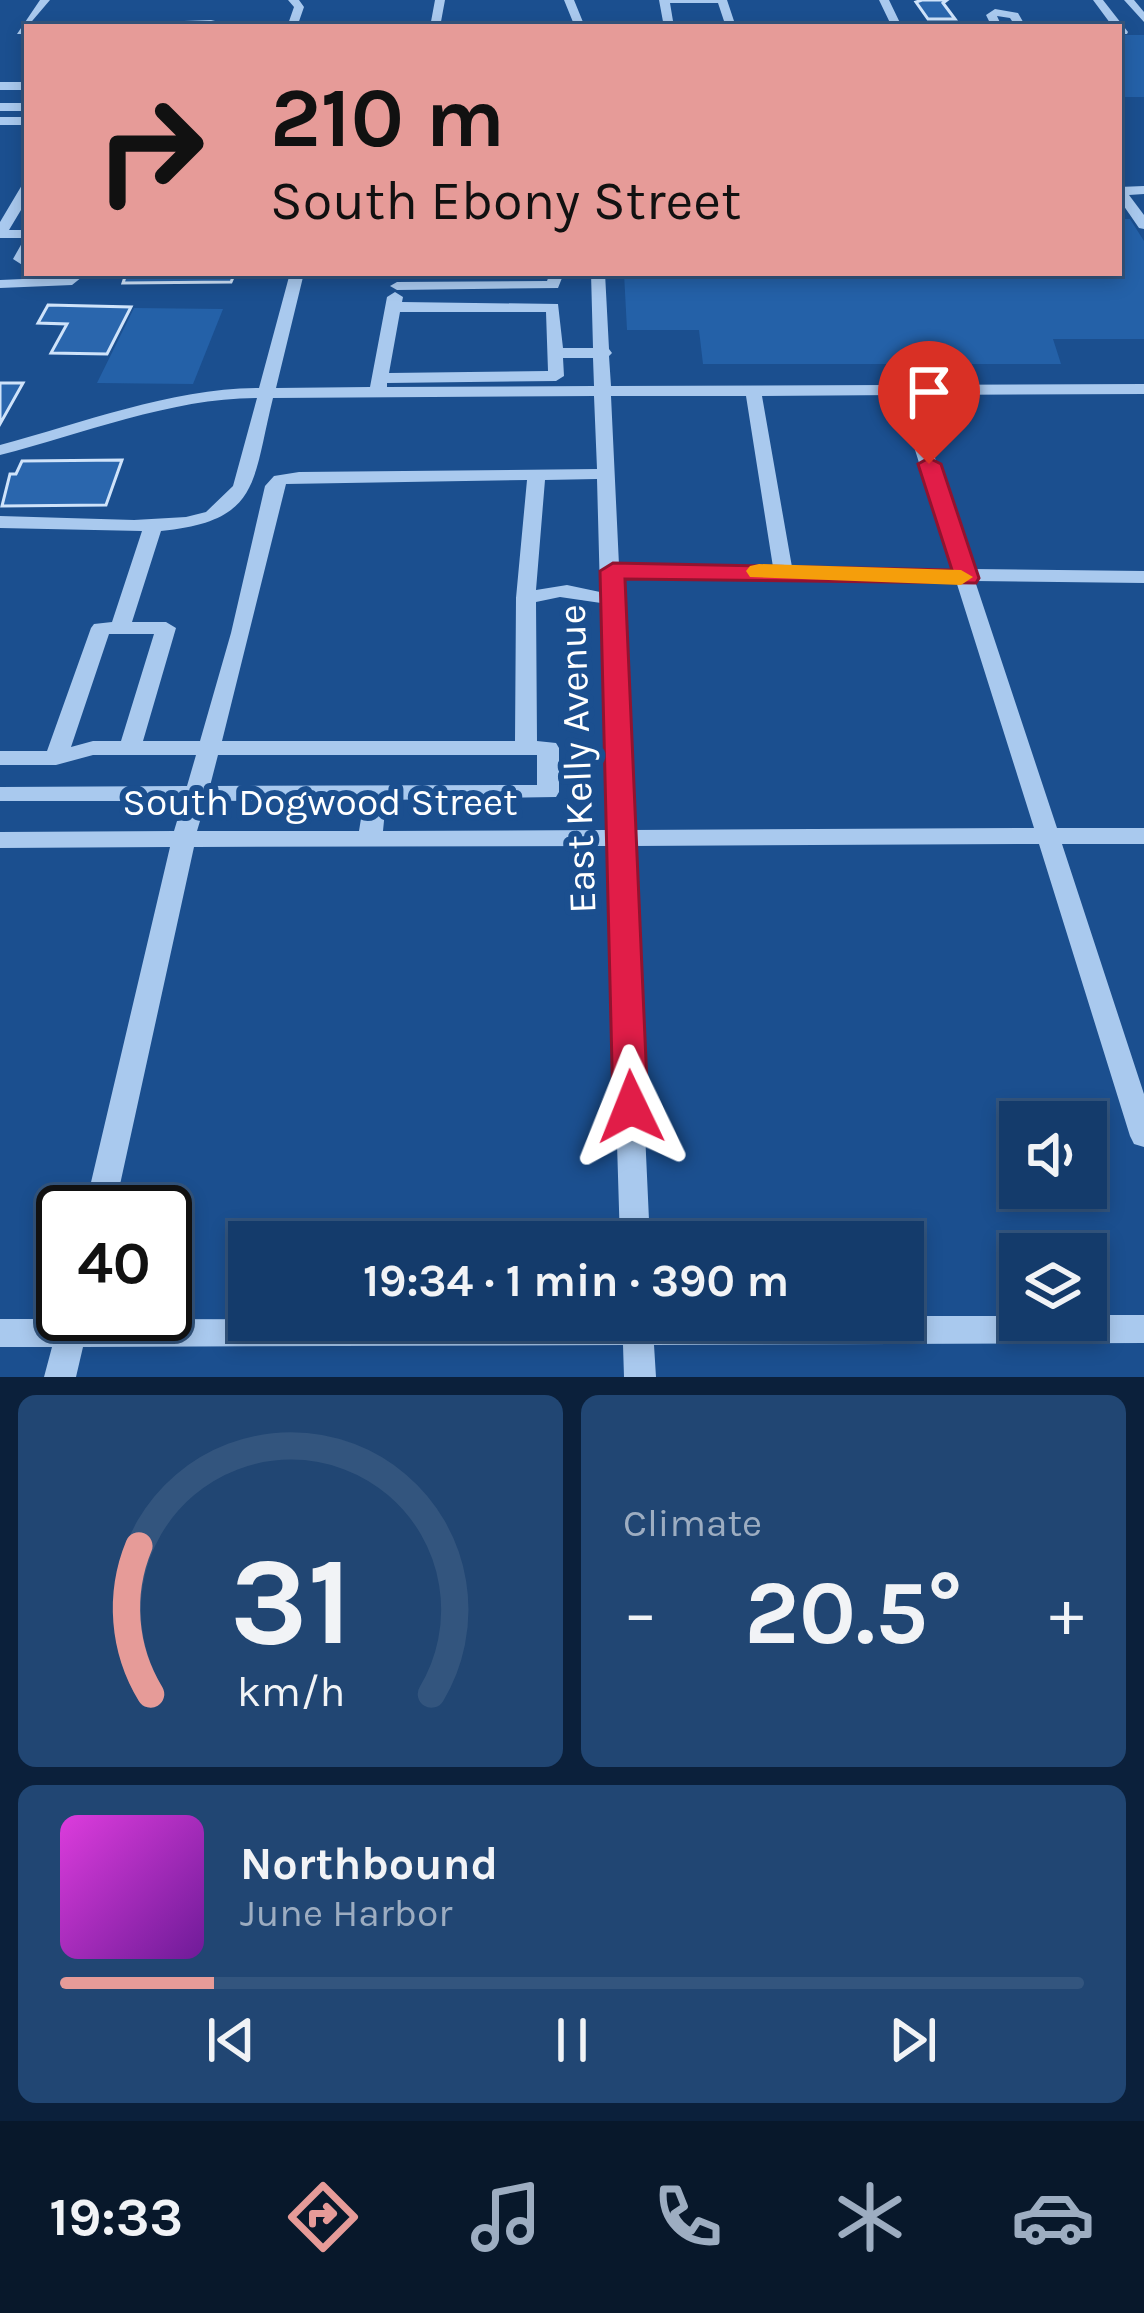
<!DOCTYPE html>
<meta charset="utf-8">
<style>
:root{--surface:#143b6b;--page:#214673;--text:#f1f3f6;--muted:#9dadc1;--line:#33557e;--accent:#e69b98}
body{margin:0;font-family:Karla,sans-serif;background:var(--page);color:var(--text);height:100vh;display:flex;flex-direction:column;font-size:45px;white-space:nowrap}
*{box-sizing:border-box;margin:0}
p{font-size:39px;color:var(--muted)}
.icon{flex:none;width:66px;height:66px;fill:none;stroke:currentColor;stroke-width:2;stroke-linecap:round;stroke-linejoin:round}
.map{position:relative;height:1377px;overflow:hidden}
.details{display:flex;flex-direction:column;gap:18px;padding:18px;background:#0b203b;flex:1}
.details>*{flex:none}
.guide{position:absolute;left:24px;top:24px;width:1098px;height:252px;border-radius:0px;box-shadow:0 6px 18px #0003,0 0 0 3px var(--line);background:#e69b98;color:#111;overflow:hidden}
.tools{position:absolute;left:999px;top:1101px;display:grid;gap:24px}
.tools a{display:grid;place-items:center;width:108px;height:108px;border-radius:0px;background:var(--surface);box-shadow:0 6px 18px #0003,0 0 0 3px var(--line);font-size:60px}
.speed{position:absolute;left:36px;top:1185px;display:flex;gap:24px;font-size:60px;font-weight:700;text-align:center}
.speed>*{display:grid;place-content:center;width:156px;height:156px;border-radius:50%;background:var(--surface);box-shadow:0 6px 18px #0003,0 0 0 3px var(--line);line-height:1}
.speed .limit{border:6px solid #111;border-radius:18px;background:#fff;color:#111}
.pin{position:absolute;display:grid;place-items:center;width:102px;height:102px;color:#fff;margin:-123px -51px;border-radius:50% 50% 50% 0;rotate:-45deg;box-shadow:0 0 12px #0007}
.pin .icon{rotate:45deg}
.me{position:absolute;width:132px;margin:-66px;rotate:358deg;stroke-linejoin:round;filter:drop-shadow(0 0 9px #0008)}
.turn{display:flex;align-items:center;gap:42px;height:252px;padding:0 48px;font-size:54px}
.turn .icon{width:156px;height:156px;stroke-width:2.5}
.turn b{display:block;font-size:84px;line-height:102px}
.big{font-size:90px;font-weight:700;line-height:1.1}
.details .card{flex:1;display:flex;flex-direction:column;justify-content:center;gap:18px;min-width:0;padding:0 42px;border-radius:18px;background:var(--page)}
.details .dial{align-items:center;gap:0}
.dial svg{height:312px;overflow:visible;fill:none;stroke:var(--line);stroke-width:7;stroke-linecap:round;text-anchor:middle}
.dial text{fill:var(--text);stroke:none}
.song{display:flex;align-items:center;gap:36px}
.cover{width:144px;height:144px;border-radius:18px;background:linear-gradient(135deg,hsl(300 70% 55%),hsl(280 70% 35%))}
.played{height:12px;border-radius:6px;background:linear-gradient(90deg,var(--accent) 15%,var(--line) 15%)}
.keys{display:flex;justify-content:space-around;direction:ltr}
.heat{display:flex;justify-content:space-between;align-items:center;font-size:66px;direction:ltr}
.details .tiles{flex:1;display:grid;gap:18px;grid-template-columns:1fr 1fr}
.card:last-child{grid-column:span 2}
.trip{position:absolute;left:228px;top:1221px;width:696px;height:120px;border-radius:0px;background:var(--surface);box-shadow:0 6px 18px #0003,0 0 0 3px var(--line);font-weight:700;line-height:120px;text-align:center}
.dock{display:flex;height:192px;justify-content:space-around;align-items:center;background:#08182b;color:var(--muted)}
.dock .icon{width:84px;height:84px}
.dock .selected{color:var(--accent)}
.dock b{font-size:54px;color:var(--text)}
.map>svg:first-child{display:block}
.green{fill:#2461a8}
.building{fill:#2a66ad;stroke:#cfe3fa;stroke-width:3}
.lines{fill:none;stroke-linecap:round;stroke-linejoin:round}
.minor{fill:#a9c9ee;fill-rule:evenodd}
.route{fill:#e11d48;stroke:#92132f;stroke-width:3}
.slow{fill:#f59e0b}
.labels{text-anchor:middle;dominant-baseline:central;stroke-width:12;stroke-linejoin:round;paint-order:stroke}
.street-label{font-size:39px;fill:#fff;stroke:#1b4f8f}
</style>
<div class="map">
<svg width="1144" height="1377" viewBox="0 0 1144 1377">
<rect width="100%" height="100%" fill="#1b4f8f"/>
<!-- green -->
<path class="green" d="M1119,35H1144V97H1119Z
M1119,219H1130L1144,241V339H1053L1061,364H703L699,330H627L624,273H1119Z
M134,308L223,309L193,384L97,383Z"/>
<!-- building -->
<path class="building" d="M922,0H947L943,3L955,19H928L916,2Z
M235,273L231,282L123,283L126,274H120Z
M48,305L131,307L107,354L51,353L67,324L38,323Z
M0,383H23L0,424Z
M122,460L106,505L2,506L10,474H16L22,461Z"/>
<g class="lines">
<!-- minor -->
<path class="minor" d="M40,0H50L27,27L25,34H17Z
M288,0H299L304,7L297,27H287L294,7Z
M435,0H445L440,27H430Z
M564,0H574L585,27H575Z
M659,0H727L736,27H726L718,3H670L674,27H664Z
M879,0H889L902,27H892Z
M1093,0H1103L1128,32L1127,34H1119V27H1113Z
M1124,0H1134L1144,12V22Z
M995,9L1018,13L1026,27H1016L1010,18L997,16L1002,27H992L986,15Z
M211,20L240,27H99L104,24Z
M0,82H27V90H0Z
M0,103H27V111H0Z
M0,117H27V125H0Z
M27,184V200L9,230H27V238H0V222L22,185Z
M1144,186V194L1129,195L1144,215V229L1139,228L1119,199V187Z
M27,242V268L13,259L22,243Z
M72,273H87L72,285L0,288V280L68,277Z
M290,273H304L276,388L370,387L387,297L395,292L403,297L402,302L558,304L563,348H593L591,273H605L609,349L612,353L609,356L611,386L1144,384V394L914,395L972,569L1144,571V583L975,581L1057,828H1144V844H1062L1144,1094V1147L1134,1144L1130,1136L1039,844L632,846L650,1242H620L608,846L194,847L114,1212H84L170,847L0,848V832L174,831L183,801H0V787L187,786L196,755H93L56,765H0V751H47L91,628L94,624L112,622L142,531L0,528V516L134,520L186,517L206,512L233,486L257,398C171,398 83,434 0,455V445C83,423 172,388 259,388ZM400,312H546L548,371L389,373ZM563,358H593L594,386L387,387V383L556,381L564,376ZM898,395L952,569L792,567L762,396ZM594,396L597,469L299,472L274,476L265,486L231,633L200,741H143L176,628L166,622H132L161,531C261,521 252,482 273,398ZM611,396H746L773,567L619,565ZM597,479L600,592L567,585L536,590L545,480ZM527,480L516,598L515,741H222L286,484ZM619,577L956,581L1034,828L631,830ZM560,597L601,603L608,830L383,831L386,800L556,797L559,792V748L556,743L537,741L536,602ZM109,634H154L121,741H93L71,747ZM218,755H537V785L210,786ZM364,800L359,831H197L206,801Z
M550,273H564L558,288L397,290L390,286L397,282L547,281Z
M63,1307V1314H90L89,1319L903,1320V1316H1020V1320H1086V1315H1144V1343L654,1345L656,1377H624L623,1345L83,1347L76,1377H44L52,1347H0V1319H59Z"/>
</g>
<!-- route -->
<path class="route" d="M929,458L941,464L979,578L976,583L625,579L648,1107L643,1117L631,1122L618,1117L613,1107L600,571L613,563L952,570L918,464Z"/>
<!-- slow -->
<path class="slow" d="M759,564L961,570L973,577L961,585L750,577L746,571L750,566Z"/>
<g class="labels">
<!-- street labels -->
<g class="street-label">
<text transform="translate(577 759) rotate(-92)">East Kelly Avenue</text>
<text x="320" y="802">South Dogwood Street</text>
</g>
</g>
</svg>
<div class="tools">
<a><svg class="icon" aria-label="sound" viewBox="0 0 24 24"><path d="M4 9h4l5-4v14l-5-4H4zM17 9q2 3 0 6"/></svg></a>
<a><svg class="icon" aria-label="layers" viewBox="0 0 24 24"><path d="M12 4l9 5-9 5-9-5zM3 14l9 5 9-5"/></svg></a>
</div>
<div class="speed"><div class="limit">40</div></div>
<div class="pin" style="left:929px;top:464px;background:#d93025"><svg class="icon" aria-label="arrive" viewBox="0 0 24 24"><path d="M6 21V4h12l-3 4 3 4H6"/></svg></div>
<svg class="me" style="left:631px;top:1107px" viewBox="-20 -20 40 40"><path d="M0-17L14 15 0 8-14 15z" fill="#e11d48" stroke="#fff" stroke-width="4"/></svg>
<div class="trip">19:34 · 1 min · 390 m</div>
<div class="guide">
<div class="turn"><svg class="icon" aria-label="right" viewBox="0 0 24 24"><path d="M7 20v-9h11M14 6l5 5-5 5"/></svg><div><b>210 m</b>South Ebony Street</div></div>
</div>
</div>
<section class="details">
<div class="tiles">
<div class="card dial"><svg viewBox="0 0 100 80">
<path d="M14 69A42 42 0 1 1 86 69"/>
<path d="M14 69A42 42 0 0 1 11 31" stroke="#e69b98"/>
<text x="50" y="56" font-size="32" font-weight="700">31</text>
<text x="50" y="72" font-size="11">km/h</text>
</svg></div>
<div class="card"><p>Climate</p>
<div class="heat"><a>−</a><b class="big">20.5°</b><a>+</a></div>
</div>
<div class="card">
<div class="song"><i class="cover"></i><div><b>Northbound</b><p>June Harbor</p></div></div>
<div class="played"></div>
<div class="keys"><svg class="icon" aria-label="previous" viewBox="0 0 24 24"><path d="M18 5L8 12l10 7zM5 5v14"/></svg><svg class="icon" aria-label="pause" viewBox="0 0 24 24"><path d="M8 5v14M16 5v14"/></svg><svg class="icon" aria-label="next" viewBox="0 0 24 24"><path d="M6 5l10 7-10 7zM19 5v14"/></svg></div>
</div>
</div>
</section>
<nav class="dock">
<b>19:33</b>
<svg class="icon selected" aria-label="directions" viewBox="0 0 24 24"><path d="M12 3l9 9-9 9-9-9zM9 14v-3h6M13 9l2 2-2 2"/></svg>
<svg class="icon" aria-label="music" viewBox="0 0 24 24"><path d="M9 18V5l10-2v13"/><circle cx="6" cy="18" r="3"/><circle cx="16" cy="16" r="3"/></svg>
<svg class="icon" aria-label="phone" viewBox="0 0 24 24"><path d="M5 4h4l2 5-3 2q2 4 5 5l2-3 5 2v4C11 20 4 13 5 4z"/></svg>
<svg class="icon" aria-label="climate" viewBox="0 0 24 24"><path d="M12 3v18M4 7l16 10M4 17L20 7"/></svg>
<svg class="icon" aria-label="car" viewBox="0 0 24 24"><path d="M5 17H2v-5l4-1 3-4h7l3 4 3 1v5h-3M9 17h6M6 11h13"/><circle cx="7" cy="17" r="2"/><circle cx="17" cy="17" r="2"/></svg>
</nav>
